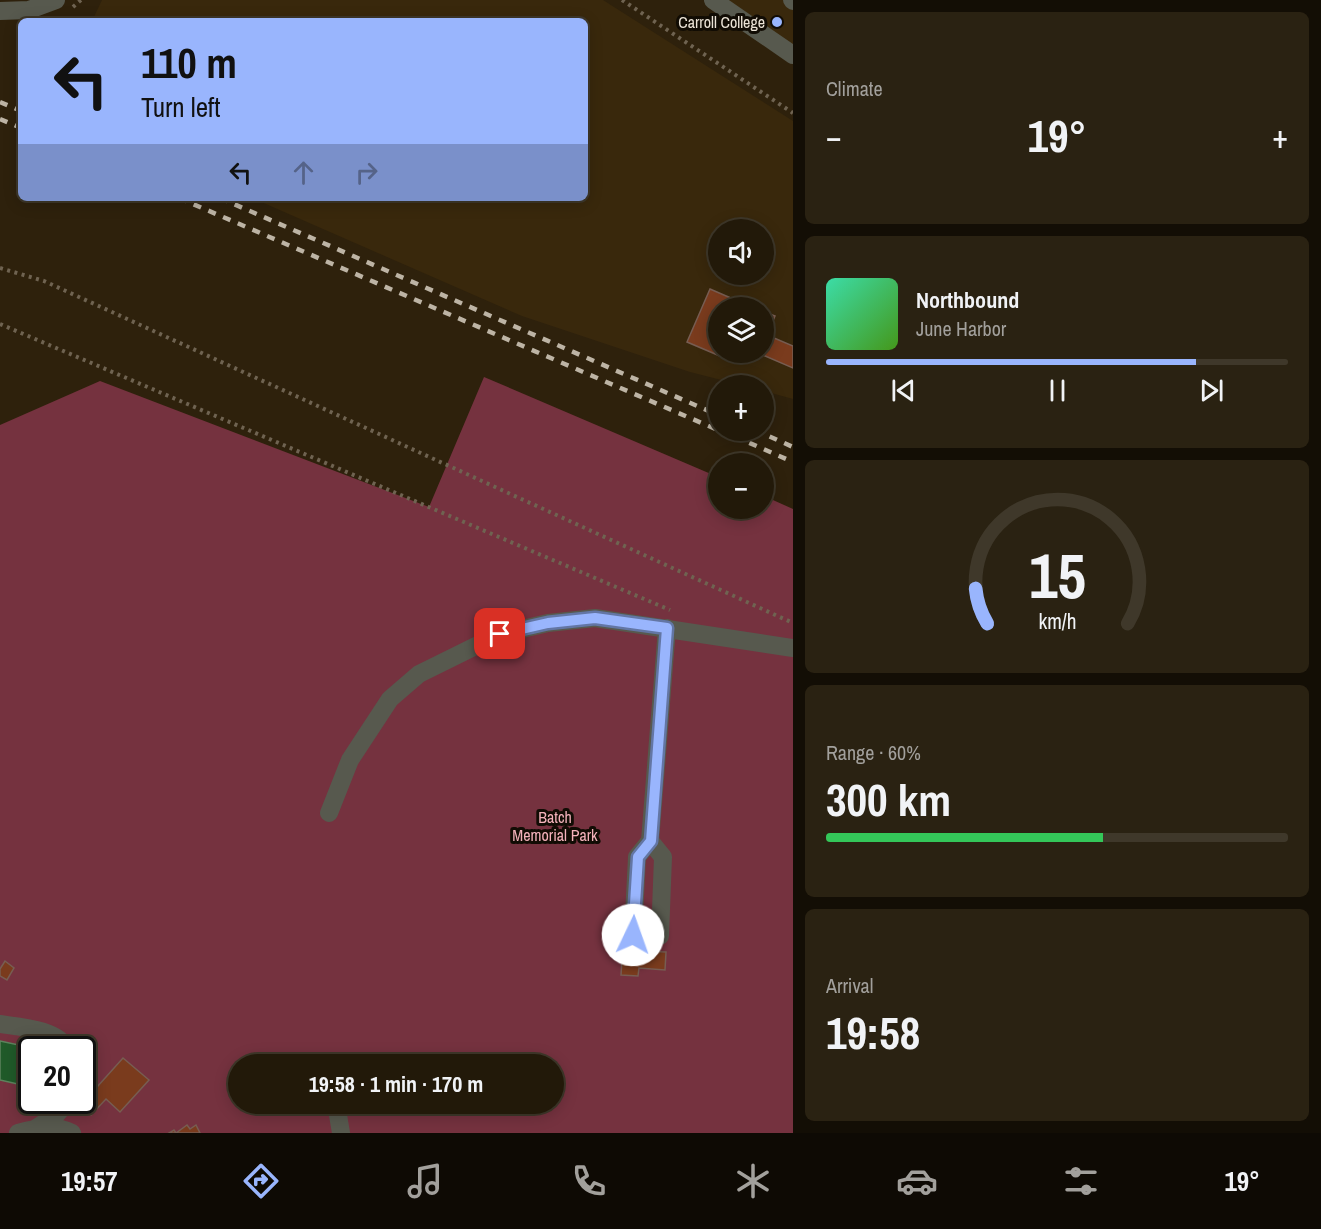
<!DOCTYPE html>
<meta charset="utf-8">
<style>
:root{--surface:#221909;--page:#2a2212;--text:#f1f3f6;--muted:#a2a09c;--line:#3f382a;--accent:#99b5fd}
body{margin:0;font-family:"Archivo Narrow",sans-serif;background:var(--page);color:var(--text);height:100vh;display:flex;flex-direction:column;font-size:22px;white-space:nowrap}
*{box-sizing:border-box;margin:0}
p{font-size:20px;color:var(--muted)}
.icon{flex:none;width:33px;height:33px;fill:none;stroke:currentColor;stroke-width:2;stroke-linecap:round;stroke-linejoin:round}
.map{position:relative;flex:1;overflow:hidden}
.sheet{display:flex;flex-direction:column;gap:12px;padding:12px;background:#130e05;width:528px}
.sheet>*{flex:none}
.banner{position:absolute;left:18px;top:18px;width:570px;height:183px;border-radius:9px;box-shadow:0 3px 15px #0003,0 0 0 2px var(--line);background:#99b5fd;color:#111;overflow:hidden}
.buttons{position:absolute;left:708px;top:219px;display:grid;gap:12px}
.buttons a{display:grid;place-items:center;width:66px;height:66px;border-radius:50%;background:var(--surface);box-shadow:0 3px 15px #0003,0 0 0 2px var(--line);font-size:30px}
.speed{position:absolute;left:18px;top:1036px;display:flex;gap:12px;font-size:30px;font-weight:700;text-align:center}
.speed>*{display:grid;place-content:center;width:78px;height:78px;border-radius:50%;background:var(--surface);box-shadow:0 3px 15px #0003,0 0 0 2px var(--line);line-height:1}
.speed .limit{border:3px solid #111;border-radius:9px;background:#fff;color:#111}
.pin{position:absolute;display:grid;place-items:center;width:51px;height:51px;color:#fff;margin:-26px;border-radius:12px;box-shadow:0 3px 9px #0006}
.me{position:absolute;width:66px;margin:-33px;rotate:3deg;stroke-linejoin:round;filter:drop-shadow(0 0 4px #0008)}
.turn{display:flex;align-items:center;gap:21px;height:126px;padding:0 24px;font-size:27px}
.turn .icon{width:78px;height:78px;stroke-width:2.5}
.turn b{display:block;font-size:42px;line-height:51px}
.lanes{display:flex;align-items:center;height:57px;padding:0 24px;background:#0003;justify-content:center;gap:30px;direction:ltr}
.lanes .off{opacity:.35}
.big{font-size:45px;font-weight:800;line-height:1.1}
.sheet .card{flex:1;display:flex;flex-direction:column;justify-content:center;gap:9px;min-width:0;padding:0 21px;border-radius:9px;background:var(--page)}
.sheet .dial{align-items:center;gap:0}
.dial svg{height:156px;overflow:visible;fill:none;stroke:var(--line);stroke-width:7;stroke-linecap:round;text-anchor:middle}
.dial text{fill:var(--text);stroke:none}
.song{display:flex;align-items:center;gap:18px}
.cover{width:72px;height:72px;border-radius:9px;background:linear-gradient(135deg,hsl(160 70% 55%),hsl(100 70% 35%))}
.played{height:6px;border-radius:3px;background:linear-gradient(90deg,var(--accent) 80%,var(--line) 80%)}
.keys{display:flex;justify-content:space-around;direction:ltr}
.heat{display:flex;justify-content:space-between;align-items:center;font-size:33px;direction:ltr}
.charge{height:9px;border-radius:4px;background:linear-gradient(90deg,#34c759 60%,var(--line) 0)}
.trip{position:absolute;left:228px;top:1054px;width:336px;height:60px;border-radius:30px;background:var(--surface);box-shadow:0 3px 15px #0003,0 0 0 2px var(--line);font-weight:800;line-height:60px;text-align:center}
.tabs{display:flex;height:96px;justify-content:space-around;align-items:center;background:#0e0a04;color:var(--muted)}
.tabs .icon{width:42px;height:42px}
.tabs .selected{color:var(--accent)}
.tabs b{font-size:27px;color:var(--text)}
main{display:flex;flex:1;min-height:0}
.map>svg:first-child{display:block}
.built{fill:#39280c;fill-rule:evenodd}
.green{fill:#75323f;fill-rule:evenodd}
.water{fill:#205a29;stroke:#5d835d;stroke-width:1.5}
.building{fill:#7a3b1d;stroke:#775d52;stroke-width:1.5}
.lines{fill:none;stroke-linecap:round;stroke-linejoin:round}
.path{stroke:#6f6351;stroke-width:4;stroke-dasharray:3 4.5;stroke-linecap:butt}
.minor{stroke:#57594e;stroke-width:18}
.rail{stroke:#bdb4a5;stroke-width:4.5;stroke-dasharray:8 8;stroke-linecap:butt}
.route-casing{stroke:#6376a4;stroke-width:15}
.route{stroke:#99b5fd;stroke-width:10}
.poi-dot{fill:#99b5fd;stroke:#110c04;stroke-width:2}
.labels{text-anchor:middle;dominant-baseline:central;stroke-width:6;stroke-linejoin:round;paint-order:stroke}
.poi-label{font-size:16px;fill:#ebe3d6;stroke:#110c04;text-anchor:end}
.park-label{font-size:16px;fill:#f4b2bb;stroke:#110c04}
</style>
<main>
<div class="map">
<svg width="793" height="1133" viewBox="0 0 793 1133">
<rect width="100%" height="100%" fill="#2e210c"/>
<!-- built -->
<path class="built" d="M102,0H603L793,121V399L764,391V386L741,385L690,372L522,316L252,198H585V21H92ZM718,230H764V274H718ZM718,308H764V352H718Z
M727,0H793V45Z"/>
<!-- green -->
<path class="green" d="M484,377L718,477V508H764V496L793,509V1133H0V425L100,381L429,507ZM32,1050H82V1101H32ZM238,1065H554V1104H238Z"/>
<!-- water -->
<path class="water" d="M0,1041L42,1050H32L31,1087L0,1080Z"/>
<!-- building -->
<path class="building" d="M710,289L754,308H718L720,356L687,342Z
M764,312L775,316L767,335L793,346V368L756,352H764Z
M623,944L640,945L639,951L666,952L665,970L639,968L638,976L621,975Z
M5,961L14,968L7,980L0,976V969Z
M123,1058L149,1080L120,1112L106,1099L91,1115L80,1106Z
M187,1125L190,1129L196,1125L200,1133H169L174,1130L176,1133Z"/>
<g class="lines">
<!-- path -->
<path class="path" d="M622,0L793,113
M73,7L81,0
M0,268L44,281L793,623
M0,324L670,610"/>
<!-- minor -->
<path class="minor" d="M713,0L793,55
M792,0L793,1
M0,11L29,10L56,0
M329,813L350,760L390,699L419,674L500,634L548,623L595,618L793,648
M650,841L637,857L633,935L660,936L663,857L650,841L667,628
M0,1024C21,1027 58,1029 68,1050
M337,1109L341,1133
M36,1128L55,1116L68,1101
M18,1133C36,1128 55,1124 72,1133"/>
<!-- rail -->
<path class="rail" d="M0,102L21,111
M0,119L21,128
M179,198L718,430
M220,198L718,415
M720,430L793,462
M755,430L793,447"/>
</g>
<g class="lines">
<!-- route casing -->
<g class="route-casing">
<path id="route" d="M500,634L548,623L595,618L667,628L651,841L638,857L633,935"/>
</g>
<!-- route -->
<use href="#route" class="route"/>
</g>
<!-- markers -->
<circle class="poi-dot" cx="777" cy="22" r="6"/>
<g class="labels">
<!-- poi labels -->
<g class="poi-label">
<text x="765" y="22">Carroll College</text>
</g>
<!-- park labels -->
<g class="park-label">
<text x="555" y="817">Batch<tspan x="555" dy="18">Memorial Park</tspan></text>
</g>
</g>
</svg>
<div class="buttons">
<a><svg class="icon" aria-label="sound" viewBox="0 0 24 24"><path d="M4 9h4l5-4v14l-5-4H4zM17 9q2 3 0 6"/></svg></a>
<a><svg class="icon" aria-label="layers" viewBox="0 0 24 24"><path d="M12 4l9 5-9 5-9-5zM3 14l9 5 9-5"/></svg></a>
<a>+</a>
<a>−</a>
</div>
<div class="speed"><div class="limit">20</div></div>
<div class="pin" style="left:500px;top:634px;background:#d93025"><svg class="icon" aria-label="arrive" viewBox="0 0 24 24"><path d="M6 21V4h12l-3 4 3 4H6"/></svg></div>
<svg class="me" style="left:633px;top:935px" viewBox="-20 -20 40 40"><circle r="19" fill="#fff"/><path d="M0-13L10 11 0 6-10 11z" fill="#99b5fd"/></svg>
<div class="trip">19:58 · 1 min · 170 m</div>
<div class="banner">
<div class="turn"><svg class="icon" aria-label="left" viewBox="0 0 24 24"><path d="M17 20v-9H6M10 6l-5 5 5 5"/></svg><div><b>110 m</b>Turn left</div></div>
<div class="lanes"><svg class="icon" aria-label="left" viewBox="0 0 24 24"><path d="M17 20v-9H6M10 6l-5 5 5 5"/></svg><svg class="icon off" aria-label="ahead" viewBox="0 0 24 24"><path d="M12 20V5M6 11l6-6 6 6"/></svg><svg class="icon off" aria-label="right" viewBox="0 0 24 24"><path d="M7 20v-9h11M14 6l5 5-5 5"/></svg></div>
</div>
</div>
<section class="sheet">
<div class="card"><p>Climate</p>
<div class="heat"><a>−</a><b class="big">19°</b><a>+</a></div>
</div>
<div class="card">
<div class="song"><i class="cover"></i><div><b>Northbound</b><p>June Harbor</p></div></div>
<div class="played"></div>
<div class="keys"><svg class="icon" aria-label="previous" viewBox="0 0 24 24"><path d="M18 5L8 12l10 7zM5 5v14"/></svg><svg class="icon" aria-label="pause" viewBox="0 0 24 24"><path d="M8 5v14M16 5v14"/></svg><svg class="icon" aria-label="next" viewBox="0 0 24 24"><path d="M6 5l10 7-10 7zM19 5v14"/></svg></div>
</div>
<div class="card dial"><svg viewBox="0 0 100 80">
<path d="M14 69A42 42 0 1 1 86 69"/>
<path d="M14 69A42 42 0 0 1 8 51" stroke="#99b5fd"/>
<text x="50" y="56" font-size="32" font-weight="700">15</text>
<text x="50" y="72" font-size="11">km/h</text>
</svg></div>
<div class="card"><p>Range · 60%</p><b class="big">300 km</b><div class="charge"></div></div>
<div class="card"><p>Arrival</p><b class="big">19:58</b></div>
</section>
</main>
<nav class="tabs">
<b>19:57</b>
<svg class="icon selected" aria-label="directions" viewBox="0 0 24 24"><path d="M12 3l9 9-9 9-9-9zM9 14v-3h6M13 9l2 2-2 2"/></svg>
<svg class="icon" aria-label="music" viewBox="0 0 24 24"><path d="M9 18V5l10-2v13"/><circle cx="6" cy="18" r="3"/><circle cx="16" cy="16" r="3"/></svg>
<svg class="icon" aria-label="phone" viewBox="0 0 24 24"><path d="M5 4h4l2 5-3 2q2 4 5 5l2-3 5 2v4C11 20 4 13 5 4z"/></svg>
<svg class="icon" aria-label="climate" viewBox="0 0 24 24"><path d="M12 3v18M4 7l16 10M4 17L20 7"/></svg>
<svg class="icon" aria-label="car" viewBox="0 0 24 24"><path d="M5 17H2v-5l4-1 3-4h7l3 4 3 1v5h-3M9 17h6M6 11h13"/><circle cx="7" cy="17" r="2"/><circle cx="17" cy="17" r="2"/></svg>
<svg class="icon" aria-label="filters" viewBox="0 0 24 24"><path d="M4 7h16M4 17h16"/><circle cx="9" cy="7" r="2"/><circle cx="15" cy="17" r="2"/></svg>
<b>19°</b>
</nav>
